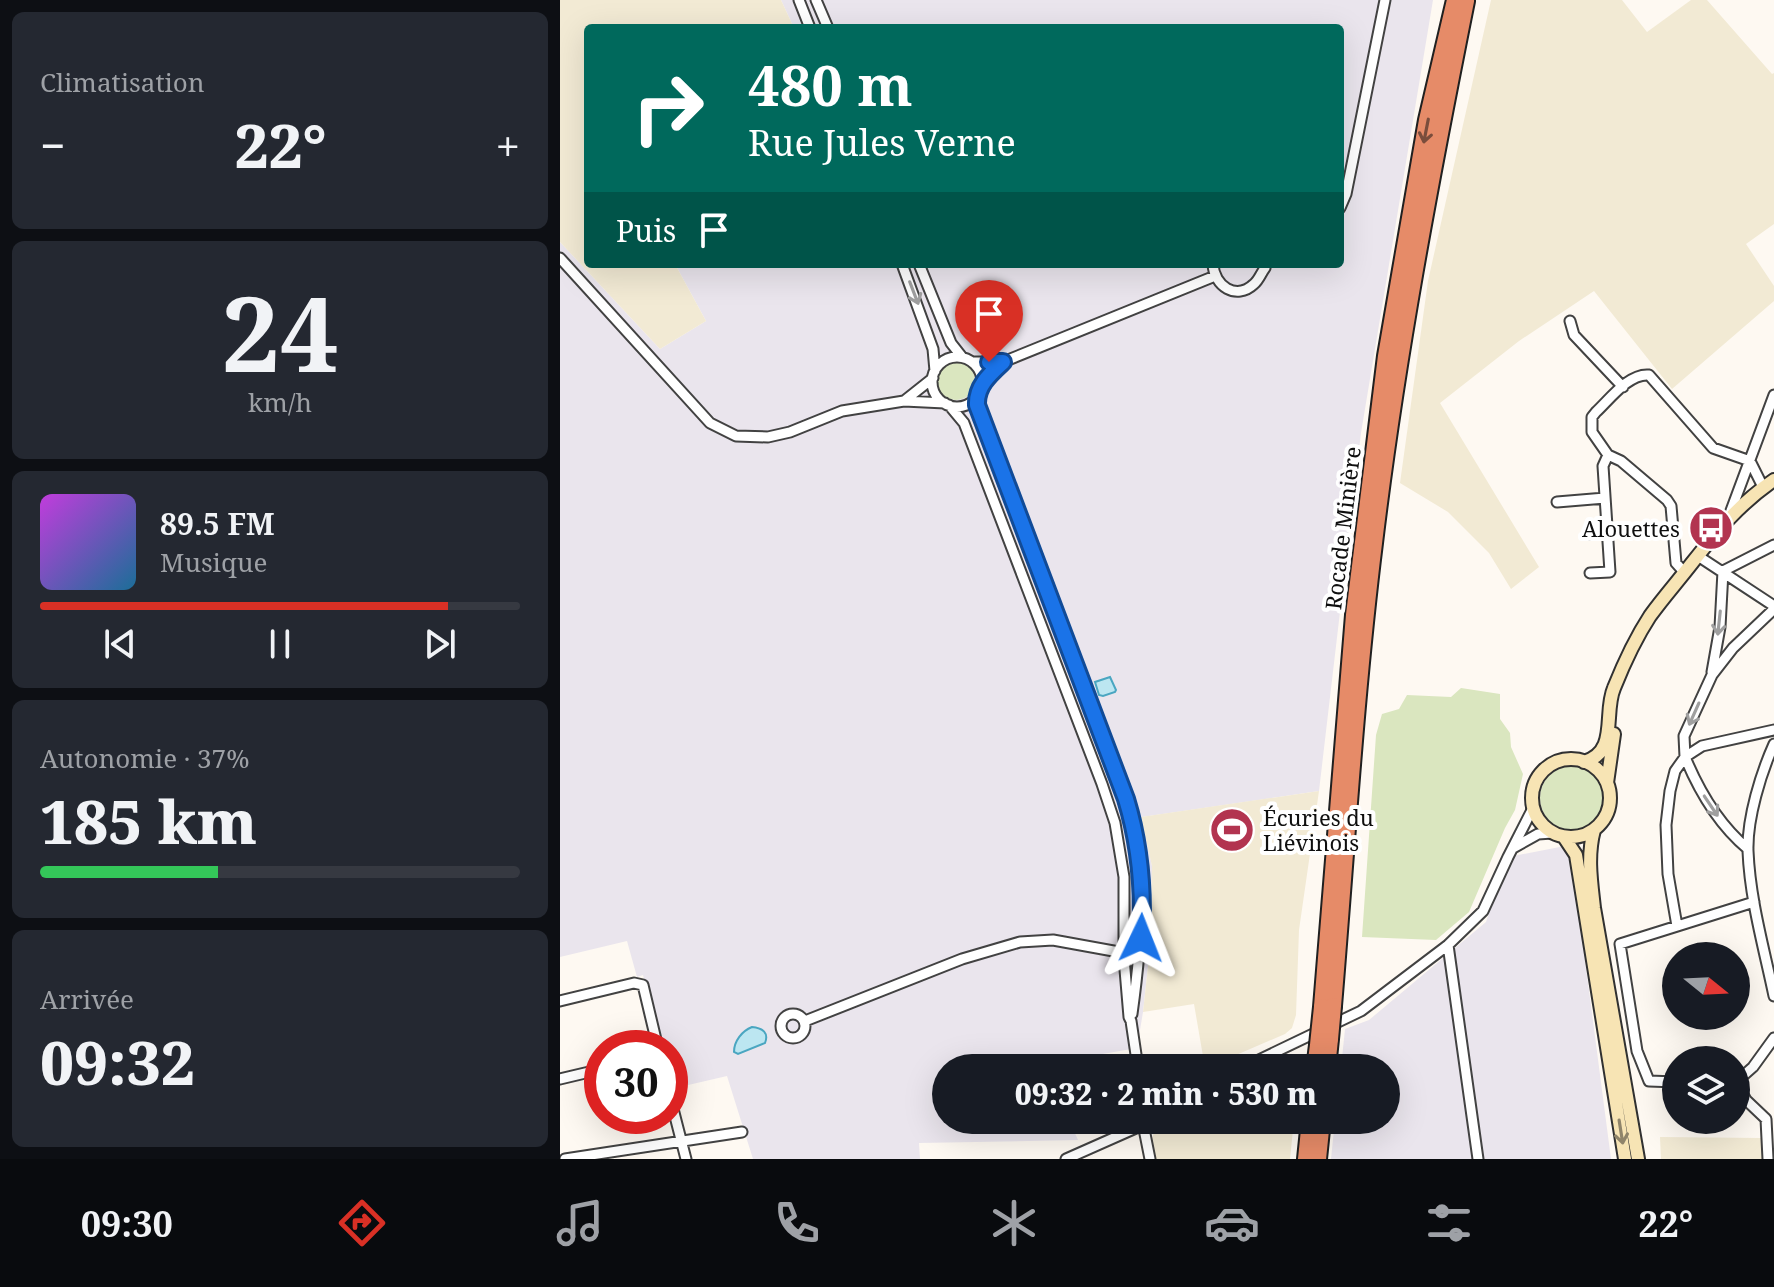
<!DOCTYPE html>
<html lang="fr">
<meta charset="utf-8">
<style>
:root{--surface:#171b24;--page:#242831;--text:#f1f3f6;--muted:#9ea1a6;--line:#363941;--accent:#d93025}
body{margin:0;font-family:"Noto Serif",serif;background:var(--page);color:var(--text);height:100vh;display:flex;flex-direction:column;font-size:30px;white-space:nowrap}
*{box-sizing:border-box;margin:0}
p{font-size:26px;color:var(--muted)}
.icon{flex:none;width:44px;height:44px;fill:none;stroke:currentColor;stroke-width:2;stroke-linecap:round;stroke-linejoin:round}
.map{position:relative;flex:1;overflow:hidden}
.drawer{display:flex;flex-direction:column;gap:12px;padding:12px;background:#0d0f14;width:560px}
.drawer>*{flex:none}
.guide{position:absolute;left:24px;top:24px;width:760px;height:244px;border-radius:8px;box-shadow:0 8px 32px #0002;background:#00695c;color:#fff;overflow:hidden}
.needle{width:52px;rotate:108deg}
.tools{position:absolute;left:1102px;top:942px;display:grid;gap:16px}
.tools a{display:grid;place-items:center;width:88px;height:88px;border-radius:50%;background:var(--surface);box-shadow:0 8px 32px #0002;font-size:40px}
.speed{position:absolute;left:24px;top:1030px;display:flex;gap:16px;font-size:40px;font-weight:700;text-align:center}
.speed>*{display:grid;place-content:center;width:104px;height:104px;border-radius:50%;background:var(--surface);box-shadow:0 8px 32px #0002;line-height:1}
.speed .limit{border:12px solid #d22;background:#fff;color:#111}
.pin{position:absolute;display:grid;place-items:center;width:68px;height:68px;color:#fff;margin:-82px -34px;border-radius:50% 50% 50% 0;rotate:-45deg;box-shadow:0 0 8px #0007}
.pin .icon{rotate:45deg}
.me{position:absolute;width:88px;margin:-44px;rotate:2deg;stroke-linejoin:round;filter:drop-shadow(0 0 6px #0008)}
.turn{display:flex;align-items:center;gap:28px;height:168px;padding:0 32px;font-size:36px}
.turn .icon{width:104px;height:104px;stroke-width:2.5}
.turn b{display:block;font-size:56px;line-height:68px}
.then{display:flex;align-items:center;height:76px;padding:0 32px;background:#0003;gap:16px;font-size:30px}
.big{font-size:60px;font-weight:800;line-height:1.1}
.drawer .card{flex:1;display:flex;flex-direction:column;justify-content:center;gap:12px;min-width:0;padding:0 28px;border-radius:12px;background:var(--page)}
.drawer .dial{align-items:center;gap:0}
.dial b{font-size:104px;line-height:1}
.song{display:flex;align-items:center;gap:24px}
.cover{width:96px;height:96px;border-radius:12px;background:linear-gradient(135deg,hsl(290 70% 55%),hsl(200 70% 35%))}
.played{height:8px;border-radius:4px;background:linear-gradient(90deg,var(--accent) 85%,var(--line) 85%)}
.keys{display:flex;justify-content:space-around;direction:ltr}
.heat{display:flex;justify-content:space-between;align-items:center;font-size:44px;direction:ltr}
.charge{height:12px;border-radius:6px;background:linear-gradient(90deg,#34c759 37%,var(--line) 0)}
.trip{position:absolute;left:372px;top:1054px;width:468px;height:80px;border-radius:40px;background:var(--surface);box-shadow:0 8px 32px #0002;font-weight:800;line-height:80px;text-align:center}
.dock{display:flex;height:128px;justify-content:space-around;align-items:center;background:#090b0e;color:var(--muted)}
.dock .icon{width:56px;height:56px}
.dock .active{color:var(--accent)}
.dock b{font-size:36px;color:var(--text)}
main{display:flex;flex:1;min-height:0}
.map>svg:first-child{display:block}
.industrial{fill:#eae5ed}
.farmland{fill:#f2ead4}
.green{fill:#dae6bf}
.water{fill:#bce6f1;stroke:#4aa6c1;stroke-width:2}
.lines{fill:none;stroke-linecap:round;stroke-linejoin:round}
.minor-casing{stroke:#424242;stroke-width:13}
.secondary-casing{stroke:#313131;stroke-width:16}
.motorway-casing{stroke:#202020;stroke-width:20}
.minor{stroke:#fff;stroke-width:9}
.secondary{stroke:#f7e4b4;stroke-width:12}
.motorway{stroke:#e68b68;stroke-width:16}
.motorway-bridge-casing{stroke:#202020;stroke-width:20;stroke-linecap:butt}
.motorway-bridge{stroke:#e68b68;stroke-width:16}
.oneway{stroke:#7a4d3c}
.oneway2{stroke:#9f9f9f}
.oneway3{stroke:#8f846a}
.route-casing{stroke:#114b97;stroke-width:20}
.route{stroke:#1a73e8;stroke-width:14}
.labels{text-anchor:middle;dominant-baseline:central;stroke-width:8;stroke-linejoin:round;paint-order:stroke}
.street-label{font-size:22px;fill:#0f0f0f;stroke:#fff}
.poi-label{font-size:22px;fill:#0f0f0f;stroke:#fff;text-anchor:end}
</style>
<main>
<section class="drawer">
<div class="card"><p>Climatisation</p>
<div class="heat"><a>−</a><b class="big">22°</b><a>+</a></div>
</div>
<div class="card dial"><b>24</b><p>km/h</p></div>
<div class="card">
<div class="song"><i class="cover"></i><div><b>89.5 FM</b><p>Musique</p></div></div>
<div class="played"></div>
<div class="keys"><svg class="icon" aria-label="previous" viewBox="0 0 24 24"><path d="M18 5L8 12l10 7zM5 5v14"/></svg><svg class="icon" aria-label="pause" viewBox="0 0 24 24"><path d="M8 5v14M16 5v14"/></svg><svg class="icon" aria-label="next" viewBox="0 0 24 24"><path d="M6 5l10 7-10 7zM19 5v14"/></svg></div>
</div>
<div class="card"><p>Autonomie · 37%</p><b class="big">185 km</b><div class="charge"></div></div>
<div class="card"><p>Arrivée</p><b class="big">09:32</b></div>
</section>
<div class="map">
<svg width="1214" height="1159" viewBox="0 0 1214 1159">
<rect width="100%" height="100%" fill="#fef9f2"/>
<!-- industrial -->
<path class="industrial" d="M221,0H873L801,433L759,791L582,817L592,866V902L590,948L583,1012L577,1048L485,1064L486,1068H386V1120H509L518,1140L359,1143L360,1159H193L167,1076L111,1089L110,1048H101L83,975L77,977L67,941L0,957V242L100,349L146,321L115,264H780V28H234Z
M1010,845L1051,1159H771L775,1120H826V1068H781L785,1029L809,1020L926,922L948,857Z"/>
<!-- farmland -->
<path class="farmland" d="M0,0H221L234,28H28V264H115L146,321L100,349L0,242Z
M931,0H1062L1087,32L1131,0H1147L1212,74L1214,73V224L1186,244L1214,286V301L1112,389L1034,291L959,341L880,403L979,567L951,589L929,553L888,512L840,483L868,281Z
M759,791L739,930L736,1015L732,1028L725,1034L660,1062H644L634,1004L583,1012L590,948L592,866L581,817Z
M614,1120H734L730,1159H595L592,1139L595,1129Z
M1100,1137L1202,1138L1203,1159H1101Z"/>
<!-- green -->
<path class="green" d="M377 381a19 19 0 1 1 38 0a19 19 0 1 1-38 0Z
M901,688L940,694V719L950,733L951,747L963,774L955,810L945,828L909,912L876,940L802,937L816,735L822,714L839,709L847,695L891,697Z
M980 798a32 32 0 1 1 64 0a32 32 0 1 1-64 0Z"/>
<!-- water -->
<path class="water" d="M550,677L556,690L555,692L543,696L539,695L535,682Z
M192,1027C203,1028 209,1033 205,1043L178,1054L174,1052C174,1041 182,1031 192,1027Z"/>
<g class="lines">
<!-- minor casing -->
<g class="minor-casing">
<path id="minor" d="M239,0L250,28
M256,0L268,28
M780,208L786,194L825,0
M0,258L150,423L176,436L208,437L230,432L282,411L344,401L385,403
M342,264L373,349L375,371
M359,264L391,343L402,357
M653,264C654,286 676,301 694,284C699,280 701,273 705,268L703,264
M1010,321L1014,335L1063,387
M372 382a25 25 0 1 1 50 0a25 25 0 1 1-50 0Z
M412,362H443L655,276
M422,384L443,362
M416,398L417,405L428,437L558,777C589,861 584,927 572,1014
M344,401L373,378
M389,405L404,423L542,784L555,823L564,877V958L569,1017L571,1021L578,1068
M997,502L1045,498
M1169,516L1214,395
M1029,534L1048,533
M1138,556L1214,606
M1124,572L1116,563L1111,506L1107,500L1061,461L1048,455L1032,432V417L1036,412C1050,399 1069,373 1089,375L1153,448L1190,461L1203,487
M1030,573L1050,572L1043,466L1048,455
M1152,672L1160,627L1163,571L1214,545
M1214,744C1201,773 1187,818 1188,851C1190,900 1204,948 1214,996
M953,848L978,834L992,833
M1188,849C1159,825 1139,791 1125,757L1142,746L1214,730
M1117,926L1108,874L1106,825L1110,791L1115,771L1125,757L1124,736L1152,675L1173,648L1214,609
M888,945L918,1159
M0,1001L74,983L83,985L98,1048
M221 1026a12 12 0 1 1 24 0a12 12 0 1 1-24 0Z
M245,1021L402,959L460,942L493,940L559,952L580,951
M682,1068L801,1011L888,945L923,911L948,857L973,808
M0,1079L42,1069
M1116,1082L1089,1081L1077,1051L1060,944L1194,902
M1176,1082L1193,1067L1214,1038
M1176,1082L1186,1100L1206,1119
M110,1097L126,1159
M1206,1119L1208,1159
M585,1120L584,1129L590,1159
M5,1159L182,1132
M506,1159L576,1128L587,1120"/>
</g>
<!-- secondary casing -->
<g class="secondary-casing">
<path id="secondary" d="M972 798a39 39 0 1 1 78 0a39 39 0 1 1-78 0Z
M1024,762C1059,752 1043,713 1054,688C1064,663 1075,639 1090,616C1103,598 1118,581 1132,563C1158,530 1179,504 1214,480
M1047,783L1054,734
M1034,830C1027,856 1031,881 1034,908L1078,1159
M1004,837L1016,855L1065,1159"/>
</g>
<!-- motorway casing -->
<g class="motorway-casing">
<path id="motorway" d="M773,1006C786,851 795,696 814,543C836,360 870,181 906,1
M762,1007L794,615L826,356L867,120L895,0
M755,1068L758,1045
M767,1068L770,1039
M746,1159L750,1120
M758,1159L762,1120"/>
</g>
<!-- minor -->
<use href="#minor" class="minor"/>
<!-- secondary -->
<use href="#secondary" class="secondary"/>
<!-- motorway -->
<use href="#motorway" class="motorway"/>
<!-- motorway-bridge casing -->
<g class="motorway-bridge-casing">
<path id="motorway-bridge" d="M770,1039L773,1006
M758,1045L762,1007"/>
</g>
<!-- motorway-bridge -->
<use href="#motorway-bridge" class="motorway-bridge"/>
</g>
<!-- one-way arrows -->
<defs><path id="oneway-shaft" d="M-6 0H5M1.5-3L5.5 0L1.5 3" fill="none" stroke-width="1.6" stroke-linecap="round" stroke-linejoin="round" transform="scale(2)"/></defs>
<use class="oneway" href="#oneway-shaft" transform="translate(866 131) rotate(101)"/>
<g class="oneway2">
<use href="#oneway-shaft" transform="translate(354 293) rotate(69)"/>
<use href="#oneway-shaft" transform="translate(1159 623) rotate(96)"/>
<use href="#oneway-shaft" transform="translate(1134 714) rotate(114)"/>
<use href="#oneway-shaft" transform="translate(1151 806) rotate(56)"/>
</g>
<use class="oneway3" href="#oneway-shaft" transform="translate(1061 1132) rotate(81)"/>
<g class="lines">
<!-- route casing -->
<g class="route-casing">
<path id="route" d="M429,362H443C430,374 416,386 417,405L566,799C580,845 584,890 581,938"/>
</g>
<!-- route -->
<use href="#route" class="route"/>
</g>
<!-- icons -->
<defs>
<g id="bus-disc" transform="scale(2.3)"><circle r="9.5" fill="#b23450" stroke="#fff"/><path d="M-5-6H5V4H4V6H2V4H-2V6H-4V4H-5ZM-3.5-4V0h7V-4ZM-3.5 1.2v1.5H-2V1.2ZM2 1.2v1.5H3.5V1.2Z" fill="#fff"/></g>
<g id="stadium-disc" transform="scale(2.3)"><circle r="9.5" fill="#b23450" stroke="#fff"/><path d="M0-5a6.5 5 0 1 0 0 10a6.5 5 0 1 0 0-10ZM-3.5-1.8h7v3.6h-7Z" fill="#fff"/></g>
</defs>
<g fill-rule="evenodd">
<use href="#bus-disc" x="1151" y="528"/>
<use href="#stadium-disc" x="672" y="830"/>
</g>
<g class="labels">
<!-- street labels -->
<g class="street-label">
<text transform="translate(782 528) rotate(-83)">Rocade Minière</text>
</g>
<!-- poi labels -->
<g class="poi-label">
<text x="1120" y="528">Alouettes</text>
<text x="703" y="817" text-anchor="start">Écuries du<tspan x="703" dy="25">Liévinois</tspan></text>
</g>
</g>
</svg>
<div class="tools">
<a><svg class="needle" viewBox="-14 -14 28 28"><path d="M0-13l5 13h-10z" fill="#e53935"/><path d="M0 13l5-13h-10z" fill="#9ea1a6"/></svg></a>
<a><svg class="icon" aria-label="layers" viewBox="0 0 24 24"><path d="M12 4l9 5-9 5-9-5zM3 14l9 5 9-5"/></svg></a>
</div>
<div class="speed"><div class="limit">30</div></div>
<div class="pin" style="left:429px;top:362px;background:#d93025"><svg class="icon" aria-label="arrive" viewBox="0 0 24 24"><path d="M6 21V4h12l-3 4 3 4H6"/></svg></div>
<svg class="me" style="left:581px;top:938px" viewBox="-20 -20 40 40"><path d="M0-17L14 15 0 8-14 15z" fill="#1a73e8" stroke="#fff" stroke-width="4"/></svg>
<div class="trip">09:32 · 2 min · 530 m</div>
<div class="guide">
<div class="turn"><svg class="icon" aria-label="right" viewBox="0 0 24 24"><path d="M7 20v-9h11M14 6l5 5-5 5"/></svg><div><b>480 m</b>Rue Jules Verne</div></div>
<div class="then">Puis<svg class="icon" aria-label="arrive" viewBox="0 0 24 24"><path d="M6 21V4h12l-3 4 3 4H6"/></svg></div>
</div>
</div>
</main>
<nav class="dock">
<b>09:30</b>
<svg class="icon active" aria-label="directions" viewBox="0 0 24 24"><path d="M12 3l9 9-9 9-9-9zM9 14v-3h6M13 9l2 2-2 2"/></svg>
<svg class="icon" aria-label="music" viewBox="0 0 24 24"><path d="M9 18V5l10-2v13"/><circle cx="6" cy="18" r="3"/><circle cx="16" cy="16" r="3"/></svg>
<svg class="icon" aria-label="phone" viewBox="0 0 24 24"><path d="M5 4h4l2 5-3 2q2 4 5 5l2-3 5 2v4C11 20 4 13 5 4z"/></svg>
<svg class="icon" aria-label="climate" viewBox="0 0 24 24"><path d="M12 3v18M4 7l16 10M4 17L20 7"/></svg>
<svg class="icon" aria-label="car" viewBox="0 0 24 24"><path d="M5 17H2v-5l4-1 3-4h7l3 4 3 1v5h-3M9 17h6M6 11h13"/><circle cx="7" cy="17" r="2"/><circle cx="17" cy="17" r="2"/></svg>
<svg class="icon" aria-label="filters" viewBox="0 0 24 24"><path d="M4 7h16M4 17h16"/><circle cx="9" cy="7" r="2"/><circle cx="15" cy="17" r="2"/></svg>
<b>22°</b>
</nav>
